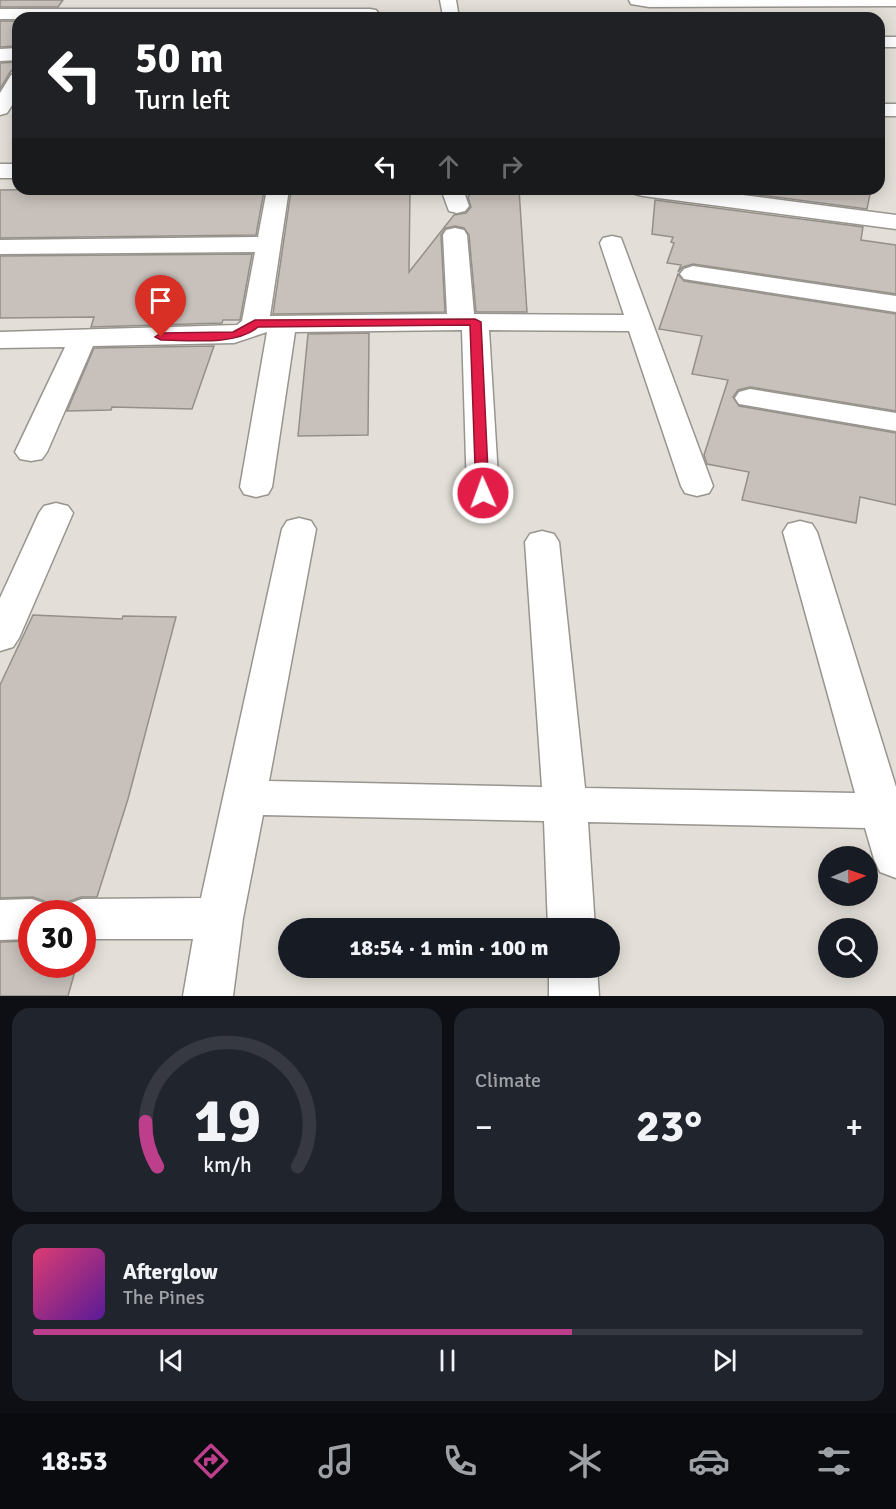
<!DOCTYPE html>
<meta charset="utf-8">
<style>
:root{--surface:#171b24;--page:#20242c;--text:#f1f3f6;--muted:#9ea1a6;--line:#363941;--accent:#bd3f8c}
body{margin:0;font-family:Signika,sans-serif;background:var(--page);color:var(--text);height:100vh;display:flex;flex-direction:column;font-size:22px;white-space:nowrap}
*{box-sizing:border-box;margin:0}
p{font-size:20px;color:var(--muted)}
.icon{flex:none;width:33px;height:33px;fill:none;stroke:currentColor;stroke-width:2;stroke-linecap:round;stroke-linejoin:round}
.map{position:relative;height:996px;overflow:hidden}
.side{display:flex;flex-direction:column;gap:12px;padding:12px;background:#0d0f14;flex:1}
.side>*{flex:none}
.banner{position:absolute;left:12px;top:12px;width:873px;height:183px;border-radius:18px;box-shadow:0 3px 15px #0003;background:#202124;color:#fff;overflow:hidden}
.needle{width:39px;rotate:88deg}
.fabs{position:absolute;left:818px;top:846px;display:grid;gap:12px}
.fabs a{display:grid;place-items:center;width:60px;height:60px;border-radius:50%;background:var(--surface);box-shadow:0 3px 15px #0003;font-size:30px}
.speed{position:absolute;left:18px;top:900px;display:flex;gap:12px;font-size:30px;font-weight:700;text-align:center}
.speed>*{display:grid;place-content:center;width:78px;height:78px;border-radius:50%;background:var(--surface);box-shadow:0 3px 15px #0003;line-height:1}
.speed .limit{border:9px solid #d22;background:#fff;color:#111}
.pin{position:absolute;display:grid;place-items:center;width:51px;height:51px;color:#fff;margin:-62px -26px;border-radius:50% 50% 50% 0;rotate:-45deg;box-shadow:0 0 6px #0007}
.pin .icon{rotate:45deg}
.me{position:absolute;width:66px;margin:-33px;rotate:358deg;stroke-linejoin:round;filter:drop-shadow(0 0 4px #0008)}
.turn{display:flex;align-items:center;gap:21px;height:126px;padding:0 24px;font-size:27px}
.turn .icon{width:78px;height:78px;stroke-width:2.5}
.turn b{display:block;font-size:42px;line-height:51px}
.lanes{display:flex;align-items:center;height:57px;padding:0 24px;background:#0003;justify-content:center;gap:30px;direction:ltr}
.lanes .off{opacity:.35}
.big{font-size:45px;font-weight:700;line-height:1.1}
.side .widget{flex:1;display:flex;flex-direction:column;justify-content:center;gap:9px;min-width:0;padding:0 21px;border-radius:18px;background:var(--page)}
.side .dial{align-items:center;gap:0}
.dial svg{height:156px;overflow:visible;fill:none;stroke:var(--line);stroke-width:7;stroke-linecap:round;text-anchor:middle}
.dial text{fill:var(--text);stroke:none}
.song{display:flex;align-items:center;gap:18px}
.cover{width:72px;height:72px;border-radius:9px;background:linear-gradient(135deg,hsl(340 70% 55%),hsl(270 70% 35%))}
.played{height:6px;border-radius:3px;background:linear-gradient(90deg,var(--accent) 65%,var(--line) 65%)}
.keys{display:flex;justify-content:space-around;direction:ltr}
.heat{display:flex;justify-content:space-between;align-items:center;font-size:33px;direction:ltr}
.side .tiles{flex:1;display:grid;gap:12px;grid-template-columns:1fr 1fr}
.widget:last-child{grid-column:span 2}
.trip{position:absolute;left:278px;top:918px;width:342px;height:60px;border-radius:30px;background:var(--surface);box-shadow:0 3px 15px #0003;font-weight:700;line-height:60px;text-align:center}
.tab-bar{display:flex;height:96px;justify-content:space-around;align-items:center;background:#090b0e;color:var(--muted)}
.tab-bar .icon{width:42px;height:42px}
.tab-bar .selected{color:var(--accent)}
.tab-bar b{font-size:27px;color:var(--text)}
.map>svg:first-child{display:block}
.building{fill:#c7c0bb;stroke:#958f8a;stroke-width:1.5}
.lines{fill:none;stroke-linecap:round;stroke-linejoin:round}
.minor-casing{stroke:#98948e;stroke-width:3}
.minor{fill:#fff;fill-rule:evenodd}
.route{fill:#e11d48;stroke:#92132f;stroke-width:1.5}
</style>
<div class="map">
<svg width="896" height="996" viewBox="0 0 896 996">
<rect width="100%" height="100%" fill="#e3dfd8"/>
<!-- building -->
<path class="building" d="M0,0H63L58,7H0Z
M0,21H18V46L0,47Z
M18,62L9,74L0,89V63Z
M76,189L75,191H264L256,235L0,238V190Z
M299,189L410,190L409,272L454,215L466,213L471,207L468,197L474,189H519L527,312H476L469,235L464,228L455,226L446,228L441,235L445,312L273,314L291,191H298Z
M713,189H871L867,209Z
M655,200L863,227L861,240L896,245V294L693,264L683,267L678,272L681,265L667,263L674,243L671,242L673,237L652,234Z
M252,254L240,320H223L222,323L91,327L94,317L0,318V256Z
M678,274L684,281L896,314V411L750,387L738,390L733,397L739,406L896,433V505L860,497L856,523L742,500L749,472L707,464L704,455L728,380L692,374L702,336L659,329Z
M369,333L368,435L298,436L308,334Z
M214,346L192,409L112,407L111,410L67,411L94,348Z
M33,615L122,619L123,616L176,617L128,799L97,897H81L64,903L59,914H55L50,903L33,897L0,898V685Z
M32,941V964H77L68,996H0V942Z"/>
<g class="lines">
<!-- minor casing -->
<g class="minor-casing">
<path id="minor" d="M440,0H456L458,12L455,16H443Z
M629,0H896V6L649,7L631,4Z
M0,9H370L376,10L379,14L375,18L0,19Z
M879,37H896V47H879Z
M18,48V60L0,61V49Z
M18,73V96L7,113L0,115V93L11,75Z
M879,104H896V116H879Z
M0,164H18V178H0Z
M267,189H289L270,316L447,314L443,235L446,230L455,228L464,230L467,235L474,314L624,315L600,243L603,238L612,236L621,238L713,486L709,493L697,496L685,493L681,486L629,331L489,330L499,493L495,500L483,503L471,500L467,493L462,330L295,332L272,487L268,494L256,497L244,494L240,487L267,332L234,343L93,346L47,452L42,459L31,461L20,459L15,452L65,347L0,348V332L237,325L242,321L255,252L0,254V240L258,237Z
M441,189H463L469,206L465,211L457,213L449,211Z
M632,189H696L896,215V229L643,196L635,194Z
M693,266L896,296V312L684,279L680,274L684,269Z
M750,389L896,413V431L739,404L735,398L739,392Z
M56,503L68,506L73,513L19,638L13,647L0,651V598L39,513L44,506Z
M299,518L311,521L316,529L269,781L542,787L525,542L530,534L542,531L554,534L559,542L585,788L855,793L783,532L788,524L800,521L812,524L817,532L896,787V878L880,872L874,859L865,828L588,822L595,928H548L544,821L263,815L243,918L233,996H183L193,939H82V914H61L65,905L82,899L201,898L282,529L287,521Z
M32,899L49,905L53,914H32V939L0,940V900Z
M549,968H597L599,996H549Z"/>
</g>
<!-- minor -->
<use href="#minor" class="minor"/>
</g>
<!-- route -->
<path class="route" d="M475,319L481,322L489,493L483,497L476,493L470,325L258,327C237,346 188,340 161,340L155,337L161,333L233,332L255,320Z"/>
</svg>
<div class="fabs">
<a><svg class="needle" viewBox="-14 -14 28 28"><path d="M0-13l5 13h-10z" fill="#e53935"/><path d="M0 13l5-13h-10z" fill="#9ea1a6"/></svg></a>
<a><svg class="icon" aria-label="search" viewBox="0 0 24 24"><circle cx="10" cy="10" r="6"/><path d="M15 15l6 6"/></svg></a>
</div>
<div class="speed"><div class="limit">30</div></div>
<div class="pin" style="left:161px;top:337px;background:#d93025"><svg class="icon" aria-label="arrive" viewBox="0 0 24 24"><path d="M6 21V4h12l-3 4 3 4H6"/></svg></div>
<svg class="me" style="left:483px;top:493px" viewBox="-20 -20 40 40"><circle r="17" fill="#e11d48" stroke="#fff" stroke-width="3"/><path d="M0-11L8 9 0 5-8 9z" fill="#fff"/></svg>
<div class="trip">18:54 · 1 min · 100 m</div>
<div class="banner">
<div class="turn"><svg class="icon" aria-label="left" viewBox="0 0 24 24"><path d="M17 20v-9H6M10 6l-5 5 5 5"/></svg><div><b>50 m</b>Turn left</div></div>
<div class="lanes"><svg class="icon" aria-label="left" viewBox="0 0 24 24"><path d="M17 20v-9H6M10 6l-5 5 5 5"/></svg><svg class="icon off" aria-label="ahead" viewBox="0 0 24 24"><path d="M12 20V5M6 11l6-6 6 6"/></svg><svg class="icon off" aria-label="right" viewBox="0 0 24 24"><path d="M7 20v-9h11M14 6l5 5-5 5"/></svg></div>
</div>
</div>
<section class="side">
<div class="tiles">
<div class="widget dial"><svg viewBox="0 0 100 80">
<path d="M14 69A42 42 0 1 1 86 69"/>
<path d="M14 69A42 42 0 0 1 8 46" stroke="#bd3f8c"/>
<text x="50" y="56" font-size="32" font-weight="700">19</text>
<text x="50" y="72" font-size="11">km/h</text>
</svg></div>
<div class="widget"><p>Climate</p>
<div class="heat"><a>−</a><b class="big">23°</b><a>+</a></div>
</div>
<div class="widget">
<div class="song"><i class="cover"></i><div><b>Afterglow</b><p>The Pines</p></div></div>
<div class="played"></div>
<div class="keys"><svg class="icon" aria-label="previous" viewBox="0 0 24 24"><path d="M18 5L8 12l10 7zM5 5v14"/></svg><svg class="icon" aria-label="pause" viewBox="0 0 24 24"><path d="M8 5v14M16 5v14"/></svg><svg class="icon" aria-label="next" viewBox="0 0 24 24"><path d="M6 5l10 7-10 7zM19 5v14"/></svg></div>
</div>
</div>
</section>
<nav class="tab-bar">
<b>18:53</b>
<svg class="icon selected" aria-label="directions" viewBox="0 0 24 24"><path d="M12 3l9 9-9 9-9-9zM9 14v-3h6M13 9l2 2-2 2"/></svg>
<svg class="icon" aria-label="music" viewBox="0 0 24 24"><path d="M9 18V5l10-2v13"/><circle cx="6" cy="18" r="3"/><circle cx="16" cy="16" r="3"/></svg>
<svg class="icon" aria-label="phone" viewBox="0 0 24 24"><path d="M5 4h4l2 5-3 2q2 4 5 5l2-3 5 2v4C11 20 4 13 5 4z"/></svg>
<svg class="icon" aria-label="climate" viewBox="0 0 24 24"><path d="M12 3v18M4 7l16 10M4 17L20 7"/></svg>
<svg class="icon" aria-label="car" viewBox="0 0 24 24"><path d="M5 17H2v-5l4-1 3-4h7l3 4 3 1v5h-3M9 17h6M6 11h13"/><circle cx="7" cy="17" r="2"/><circle cx="17" cy="17" r="2"/></svg>
<svg class="icon" aria-label="filters" viewBox="0 0 24 24"><path d="M4 7h16M4 17h16"/><circle cx="9" cy="7" r="2"/><circle cx="15" cy="17" r="2"/></svg>
</nav>
